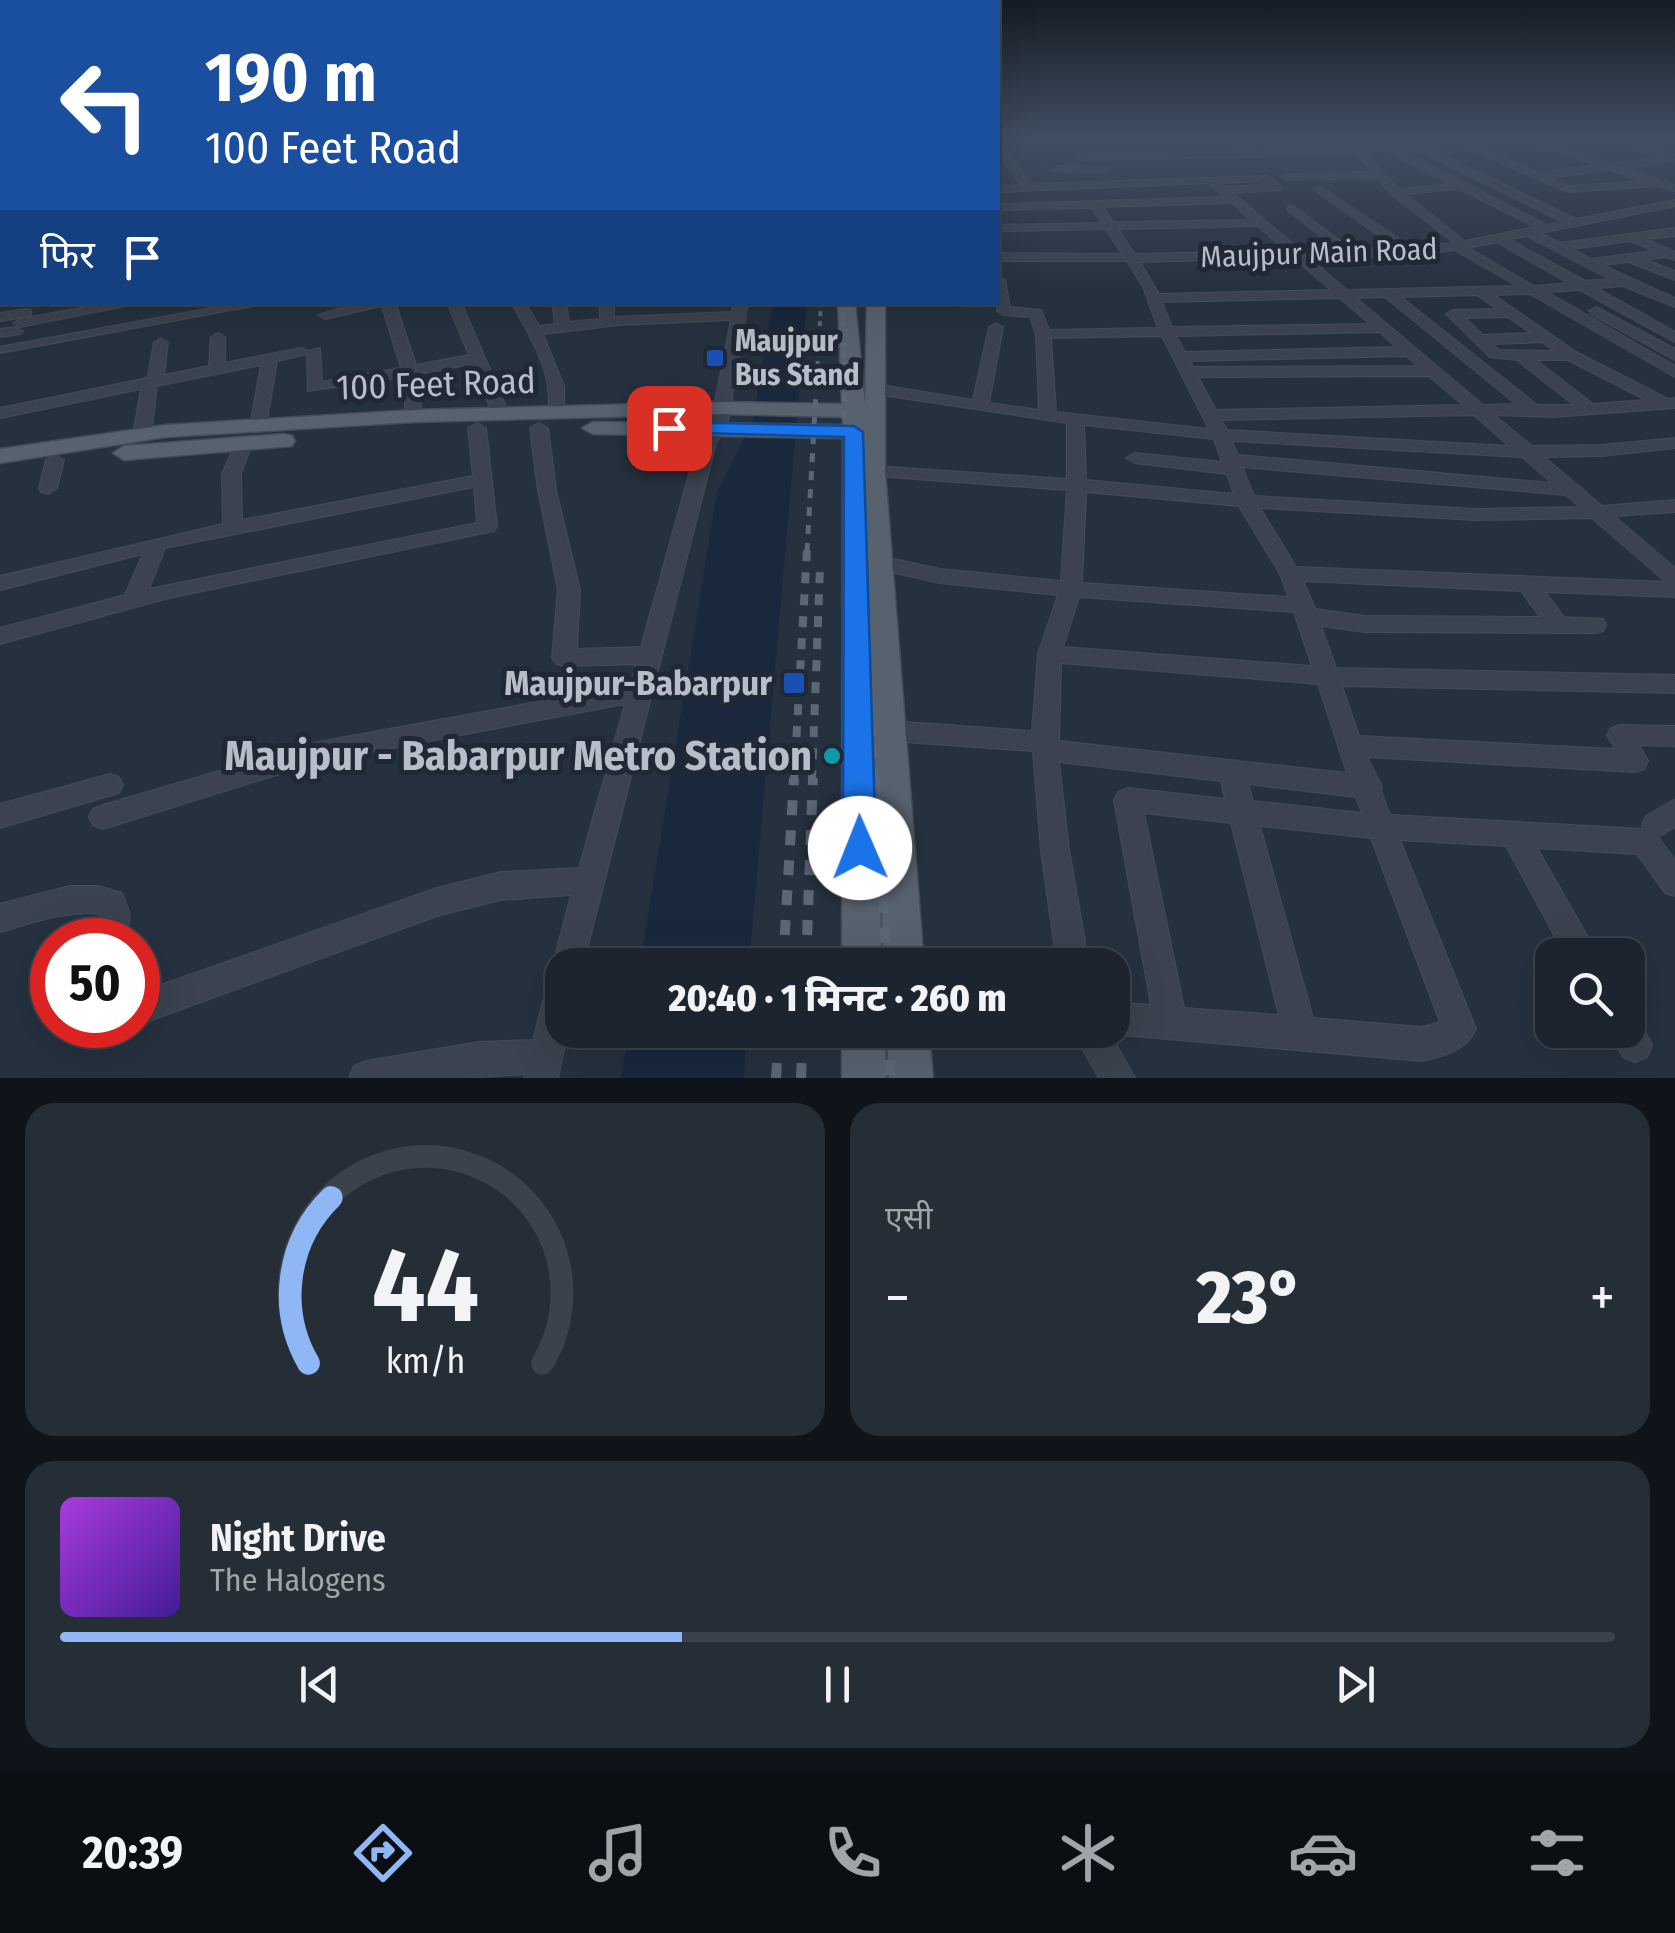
<!DOCTYPE html>
<html lang="hi">
<meta charset="utf-8">
<style>
:root{--surface:#1c252f;--page:#252d37;--text:#f1f3f6;--muted:#a0a5aa;--line:#3a424b;--accent:#90b7f5}
body{margin:0;font-family:"Fira Sans Condensed","Noto Sans Devanagari",sans-serif;background:var(--page);color:var(--text);height:100vh;display:flex;flex-direction:column;font-size:38px;white-space:nowrap}
*{box-sizing:border-box;margin:0}
p{font-size:32px;color:var(--muted)}
.icon{flex:none;width:55px;height:55px;fill:none;stroke:currentColor;stroke-width:2;stroke-linecap:round;stroke-linejoin:round}
.map{position:relative;height:1078px;overflow:hidden}
.details{display:flex;flex-direction:column;gap:25px;padding:25px;background:#0f141a;flex:1}
.details>*{flex:none}
.top-card{position:absolute;left:0px;top:0px;width:1000px;height:305px;box-shadow:0 10px 40px #0002,0 0 0 2px var(--line);background:#1a4fa0;color:#fff;overflow:hidden}
.fabs{position:absolute;left:1535px;top:938px;display:grid;gap:20px}
.fabs a{display:grid;place-items:center;width:110px;height:110px;border-radius:20px;background:var(--surface);box-shadow:0 10px 40px #0002,0 0 0 2px var(--line);font-size:50px}
.speed{position:absolute;left:30px;top:918px;display:flex;gap:20px;font-size:50px;font-weight:700;text-align:center}
.speed>*{display:grid;place-content:center;width:130px;height:130px;border-radius:50%;background:var(--surface);box-shadow:0 10px 40px #0002,0 0 0 2px var(--line);line-height:1}
.speed .limit{border:15px solid #d22;background:#fff;color:#111}
.pin{position:absolute;display:grid;place-items:center;width:85px;height:85px;color:#fff;margin:-42px;border-radius:20px;box-shadow:0 5px 15px #0006}
.me{position:absolute;width:110px;margin:-55px;rotate:359deg;stroke-linejoin:round;filter:drop-shadow(0 0 8px #0008)}
.turn{display:flex;align-items:center;gap:35px;height:210px;padding:0 40px;font-size:45px}
.turn .icon{width:130px;height:130px;stroke-width:2.5}
.turn b{display:block;font-size:70px;line-height:85px}
.then{display:flex;align-items:center;height:95px;padding:0 40px;background:#0003;gap:20px;font-size:38px}
.big{font-size:75px;font-weight:800;line-height:1.1}
.details .tile{flex:1;display:flex;flex-direction:column;justify-content:center;gap:15px;min-width:0;padding:0 35px;border-radius:30px;background:var(--page)}
.details .dial{align-items:center;gap:0}
.dial svg{height:260px;overflow:visible;fill:none;stroke:var(--line);stroke-width:7;stroke-linecap:round;text-anchor:middle}
.dial text{fill:var(--text);stroke:none}
.song{display:flex;align-items:center;gap:30px}
.cover{width:120px;height:120px;border-radius:15px;background:linear-gradient(135deg,hsl(280 70% 55%),hsl(260 70% 35%))}
.played{height:10px;border-radius:5px;background:linear-gradient(90deg,var(--accent) 40%,var(--line) 40%)}
.keys{display:flex;justify-content:space-around;direction:ltr}
.heat{display:flex;justify-content:space-between;align-items:center;font-size:55px;direction:ltr}
.details .tiles{flex:1;display:grid;gap:25px;grid-template-columns:1fr 1fr}
.tile:last-child{grid-column:span 2}
.trip{position:absolute;left:545px;top:948px;width:585px;height:100px;border-radius:30px;background:var(--surface);box-shadow:0 10px 40px #0002,0 0 0 2px var(--line);font-weight:800;line-height:100px;text-align:center}
.menu{display:flex;height:160px;justify-content:space-around;align-items:center;background:#0b0f13;color:var(--muted)}
.menu .icon{width:70px;height:70px}
.menu .selected{color:var(--accent)}
.menu b{font-size:45px;color:var(--text)}
.map>svg:first-child{display:block}
.water{fill:#19283d}
.lines{fill:none;stroke-linecap:round;stroke-linejoin:round}
.minor-casing{stroke:#434c58;stroke-width:2}
.major-casing{stroke:#434c58;stroke-width:3}
.minor{fill:#3a434f;fill-rule:evenodd}
.major{fill:#58626f;fill-rule:evenodd}
.rail-far3{stroke:#5c6776;stroke-width:4;stroke-dasharray:5 5;stroke-linecap:butt}
.rail-far2{stroke:#5c6776;stroke-width:5;stroke-dasharray:9 9;stroke-linecap:butt}
.rail-far1{stroke:#5c6776;stroke-width:8;stroke-dasharray:11 11;stroke-linecap:butt}
.rail{stroke:#5c6776;stroke-width:10;stroke-dasharray:15 15;stroke-linecap:butt}
.route{fill:#1a73e8;stroke:#114b97;stroke-width:2.5}
.transit-dot{fill:#1a4fb4;stroke:#1f2834;stroke-width:4}
.culture-dot{fill:#0f9aa8;stroke:#1f2834;stroke-width:4}
.labels{text-anchor:middle;dominant-baseline:central;stroke-width:10;stroke-linejoin:round;paint-order:stroke}
.far-street-label{font-size:30px;fill:#b6beca;stroke:#1f2834}
.far-poi-label{font-size:30px;font-weight:bold;fill:#b6beca;stroke:#1f2834;text-anchor:start}
.street-label{font-size:35px;fill:#b6beca;stroke:#1f2834}
.poi-label{font-size:35px;font-weight:bold;fill:#b6beca;stroke:#1f2834;text-anchor:end}
.near-poi-label{font-size:42px;font-weight:bold;fill:#b6beca;stroke:#1f2834;text-anchor:end}
</style>
<div class="map">
<svg width="1675" height="1078" viewBox="0 0 1675 1078">
<rect width="100%" height="100%" fill="#26313f"/>
<!-- water -->
<path class="water" d="M773,303H807L749,965H640L717,492L753,420Z
M629,1030H746L744,1078H621Z"/>
<g class="lines">
<!-- minor casing -->
<g class="minor-casing">
<path id="minor" d="M0,137H2V143H0Z
M998,137H1187L1189,139L1184,142L1086,140L998,143Z
M1224,137H1235L1255,151L1357,149L1362,145L1384,143L1529,137L1611,164L1663,157L1600,137H1615L1667,152V156L1675,155V161L1624,168L1675,185V191L1659,186L1568,192L1457,144L1423,146L1576,219L1675,200V206L1540,233L1560,243L1675,228V236L1646,239L1675,252V260L1666,257L1646,260L1675,271V280L1629,262L1602,265L1675,298V307L1623,286L1597,288L1675,332V342L1580,290L1547,292L1675,366V377L1530,294L1494,295L1576,352L1668,399L1675,398V408L1553,417L1494,415L1532,446L1601,445L1675,438V448L1601,456L1544,457L1602,506L1675,500V512L1614,516L1675,568V597L1545,592L1564,617L1603,619L1606,625L1603,631L1595,633L1365,632L1321,626L1336,668L1675,675V693L1342,686L1359,736L1615,749L1607,735L1611,728L1620,725L1675,726V746L1639,745L1648,761L1644,769L1635,772L1367,757L1382,787L1381,791L1390,815L1644,829L1642,825L1646,816L1675,799V827L1658,837L1675,860V896L1665,893L1637,854L1537,848L1598,955H1565L1506,846L1400,840L1476,1029C1466,1051 1444,1056 1422,1061L1110,1034L1135,1078H1099L1072,1030H1112V1002L1151,1005L1114,800L1118,792L1128,788L1225,799L1221,781L1059,762L1069,850L1089,965H1057L1041,850L1033,751L890,741L881,738L877,731L881,724L890,721L1032,731L1038,654L1058,595L940,583L873,568L870,563L880,556L940,569L1061,581L1067,490L874,476L865,471L874,466L1067,479V423L875,394L867,389L875,384L973,400L989,327L996,323L1003,327L989,403L1039,410L1036,334L1030,317L1004,315L997,311L998,276L1005,280L1010,307L1041,310L1049,330L1158,328L1143,287L1127,261H998V253L1122,254L1106,229L998,231V225L1102,223L1092,208L998,210V204L1225,197L1209,183L998,192V186L1021,185L998,152V143L1001,144L1031,184L1267,176L1281,186V190L1233,193L1301,251L1337,249L1288,210V206L1292,205L1351,249L1396,248L1316,191L1315,189L1320,186L1411,247L1454,243L1391,194L1377,178L1287,180L1282,177L1287,174L1372,172L1357,155L1081,160L1076,157L1081,154L1243,151ZM1518,139L1596,165L1539,173L1468,143ZM1410,147L1563,222L1547,225L1396,148ZM1383,149L1450,184L1398,189L1365,152ZM1609,170L1643,181L1569,186L1550,178ZM1261,181L1266,185L1226,187L1221,183ZM1458,189H1460L1535,227L1465,241L1405,194ZM1232,203L1250,220L1113,222L1103,207ZM1258,226L1286,251L1135,254L1118,229ZM1527,236L1610,279L1585,281L1509,239ZM1631,241L1654,251L1591,259L1571,249ZM1497,242L1568,283L1534,286L1468,248ZM1455,250L1517,286L1347,290L1309,258L1410,256ZM1294,258L1331,290L1159,294L1140,262ZM1477,295L1497,309L1453,310L1446,314L1490,357L1517,360L1574,405H1537L1401,297ZM1385,297L1516,404L1483,405L1356,298ZM1340,298L1370,324L1172,327L1162,302ZM1508,317L1531,333L1483,335L1465,318ZM1380,332L1396,347L1185,352L1176,336ZM1162,336L1209,429L1056,412L1051,338ZM1542,342L1555,351L1499,350L1492,344ZM1406,356L1418,366L1193,367L1190,361ZM1536,360H1568L1646,400L1593,404ZM1429,376L1463,405L1216,410L1198,377ZM1474,415L1509,446L1227,430L1221,420ZM1084,425L1214,439L1222,462L1135,453L1126,458L1135,463L1227,474L1234,494L1086,480ZM1232,441L1522,457L1552,483L1238,455ZM1242,467L1566,495L1580,507L1475,509L1254,496ZM1086,492L1239,506L1280,574L1288,597L1082,583ZM1260,508L1475,520L1592,518L1666,582L1296,567ZM1303,581L1521,591L1540,617L1365,616L1315,609ZM1079,597L1294,612L1312,666L1063,647ZM1061,663L1318,684L1347,773L1059,741ZM1248,784L1356,797L1362,813L1253,801ZM1144,813L1231,823L1279,1015L1184,1008ZM1260,826L1371,838L1440,1022L1422,1027L1313,1018Z
M1298,137H1357L1291,143L1286,140Z
M1057,166L1102,167L1107,170L1102,173L1053,171Z
M0,226L2,227V233L0,234Z
M0,277H2V285H0Z
M113,302H145L20,327L13,323L20,319Z
M244,302H275L0,353V347L5,346Z
M361,302H395L416,365L469,355L447,302H461L509,414L507,418H495L493,414L472,364L418,374L422,416L414,421L406,416L403,377L308,391L307,354L277,361L266,426L258,431L250,426L261,365L157,386L151,435L142,440L133,435L141,389L0,418V408L143,379L148,377L154,342L161,338L168,342L164,375L209,366L211,337L218,333L225,337V363L301,348L308,351L320,348L322,382L401,368L382,306L325,319L318,315Z
M511,302H525L539,326L555,324L552,302H566L569,322L600,319V302H614V317L732,312L734,302H748L727,428L716,443L583,965H562V1030H568L558,1078H524L525,1074L467,1078H349L354,1066L366,1061L479,1042L533,1040L571,895L501,900L437,916L138,1025H137L138,993L437,888L501,872L579,868L625,704L318,762L103,829L93,825L89,817L93,809L103,805L318,742L630,685L636,664L564,666L556,664L552,658L558,590L538,490L530,428L539,423L548,428L556,490L580,590L577,649L641,647L698,442L710,427L731,320L619,325L543,334L564,386V412L556,417L548,412C554,372 529,335 511,302Z
M1596,307L1675,349V360L1591,314L1589,311Z
M26,309L31,310V316L0,321V313Z
M16,327L23,331L21,334L0,337V329Z
M477,423L486,428L497,527L494,531L169,598L0,644V628L125,595L143,554L0,590V576L223,524L222,474L237,440H249L252,444L241,474L242,520L473,476L468,428ZM474,487L477,523L149,589L165,548Z
M55,455L64,460L57,488L48,494L41,492L39,488L46,460Z
M110,774L119,777L123,785L119,793L0,828V804Z
M70,886H98L122,893L130,914L126,940H96L100,914C65,910 33,923 0,932V904Z
M1628,1014L1638,1018L1652,1045L1647,1057L1635,1062L1623,1057L1609,1030H1628Z"/>
</g>
<!-- major casing -->
<g class="major-casing">
<path id="major" d="M838,302H855L865,405L867,302H885V471L924,965H884L875,745L882,965H842L843,438L593,434L582,428L593,422L843,425V417L724,414L414,422L166,437L0,463V449L166,425L414,410L724,402L842,404Z
M284,434L292,436L295,441L292,446L124,460L113,453L124,446Z
M842,1030H884L886,1078H842Z
M887,1030H929L933,1078H889Z"/>
</g>
<!-- minor -->
<use href="#minor" class="minor"/>
<!-- major -->
<use href="#major" class="major"/>
<!-- rail-far3 -->
<path class="rail-far3" d="M843,302L844,376
M817,376L821,302"/>
<!-- rail-far2 -->
<path class="rail-far2" d="M844,374V418L860,552
M807,552L817,374"/>
<!-- rail-far1 -->
<path class="rail-far1" d="M860,549L875,781
M794,781L807,549
M812,781L820,567"/>
<!-- rail -->
<path class="rail" d="M875,778L887,965
M783,965L794,778
M806,965L813,778
M889,1030L890,1078
M776,1078L779,1030
M801,1078L803,1030"/>
</g>
<!-- sky -->
<linearGradient id="sky" x2="0" y2="1"><stop stop-color="#151b23"/><stop offset="0.48" stop-color="#414e63"/><stop offset="1" stop-color="#414e63" stop-opacity="0"/></linearGradient>
<rect width="1675" height="288" fill="url(#sky)"/>
<!-- route -->
<path class="route" d="M669,422L854,426L863,432L876,848L871,858L860,863L848,858L843,848L844,437L662,432V424Z"/>
<!-- markers -->
<g class="transit-dot">
<rect x="705" y="348" width="20" height="20" rx="5"/>
<rect x="782" y="671" width="24" height="24" rx="5"/>
</g>
<circle class="culture-dot" cx="832" cy="756" r="10"/>
<g class="labels">
<!-- far-street labels -->
<g class="far-street-label">
<text transform="translate(1319 253) rotate(-2)">Maujpur Main Road</text>
</g>
<!-- far-poi labels -->
<g class="far-poi-label">
<text x="735" y="341">Maujpur<tspan x="735" dy="34">Bus Stand</tspan></text>
</g>
<!-- street labels -->
<g class="street-label">
<text transform="translate(436 384) rotate(-2)">100 Feet Road</text>
</g>
<!-- poi labels -->
<g class="poi-label">
<text x="772" y="683">Maujpur-Babarpur</text>
</g>
<!-- near-poi labels -->
<g class="near-poi-label">
<text x="812" y="756">Maujpur - Babarpur Metro Station</text>
</g>
</g>
</svg>
<div class="fabs">
<a><svg class="icon" aria-label="search" viewBox="0 0 24 24"><circle cx="10" cy="10" r="6"/><path d="M15 15l6 6"/></svg></a>
</div>
<div class="speed"><div class="limit">50</div></div>
<div class="pin" style="left:669px;top:428px;background:#d93025"><svg class="icon" aria-label="arrive" viewBox="0 0 24 24"><path d="M6 21V4h12l-3 4 3 4H6"/></svg></div>
<svg class="me" style="left:860px;top:848px" viewBox="-20 -20 40 40"><circle r="19" fill="#fff"/><path d="M0-13L10 11 0 6-10 11z" fill="#1a73e8"/></svg>
<div class="trip">20:40 · 1 मिनट · 260 m</div>
<div class="top-card">
<div class="turn"><svg class="icon" aria-label="left" viewBox="0 0 24 24"><path d="M17 20v-9H6M10 6l-5 5 5 5"/></svg><div><b>190 m</b>100 Feet Road</div></div>
<div class="then">फिर<svg class="icon" aria-label="arrive" viewBox="0 0 24 24"><path d="M6 21V4h12l-3 4 3 4H6"/></svg></div>
</div>
</div>
<section class="details">
<div class="tiles">
<div class="tile dial"><svg viewBox="0 0 100 80">
<path d="M14 69A42 42 0 1 1 86 69"/>
<path d="M14 69A42 42 0 0 1 21 18" stroke="#90b7f5"/>
<text x="50" y="56" font-size="32" font-weight="700">44</text>
<text x="50" y="72" font-size="11">km/h</text>
</svg></div>
<div class="tile"><p>एसी</p>
<div class="heat"><a>−</a><b class="big">23°</b><a>+</a></div>
</div>
<div class="tile">
<div class="song"><i class="cover"></i><div><b>Night Drive</b><p>The Halogens</p></div></div>
<div class="played"></div>
<div class="keys"><svg class="icon" aria-label="previous" viewBox="0 0 24 24"><path d="M18 5L8 12l10 7zM5 5v14"/></svg><svg class="icon" aria-label="pause" viewBox="0 0 24 24"><path d="M8 5v14M16 5v14"/></svg><svg class="icon" aria-label="next" viewBox="0 0 24 24"><path d="M6 5l10 7-10 7zM19 5v14"/></svg></div>
</div>
</div>
</section>
<nav class="menu">
<b>20:39</b>
<svg class="icon selected" aria-label="directions" viewBox="0 0 24 24"><path d="M12 3l9 9-9 9-9-9zM9 14v-3h6M13 9l2 2-2 2"/></svg>
<svg class="icon" aria-label="music" viewBox="0 0 24 24"><path d="M9 18V5l10-2v13"/><circle cx="6" cy="18" r="3"/><circle cx="16" cy="16" r="3"/></svg>
<svg class="icon" aria-label="phone" viewBox="0 0 24 24"><path d="M5 4h4l2 5-3 2q2 4 5 5l2-3 5 2v4C11 20 4 13 5 4z"/></svg>
<svg class="icon" aria-label="climate" viewBox="0 0 24 24"><path d="M12 3v18M4 7l16 10M4 17L20 7"/></svg>
<svg class="icon" aria-label="car" viewBox="0 0 24 24"><path d="M5 17H2v-5l4-1 3-4h7l3 4 3 1v5h-3M9 17h6M6 11h13"/><circle cx="7" cy="17" r="2"/><circle cx="17" cy="17" r="2"/></svg>
<svg class="icon" aria-label="filters" viewBox="0 0 24 24"><path d="M4 7h16M4 17h16"/><circle cx="9" cy="7" r="2"/><circle cx="15" cy="17" r="2"/></svg>
</nav>
